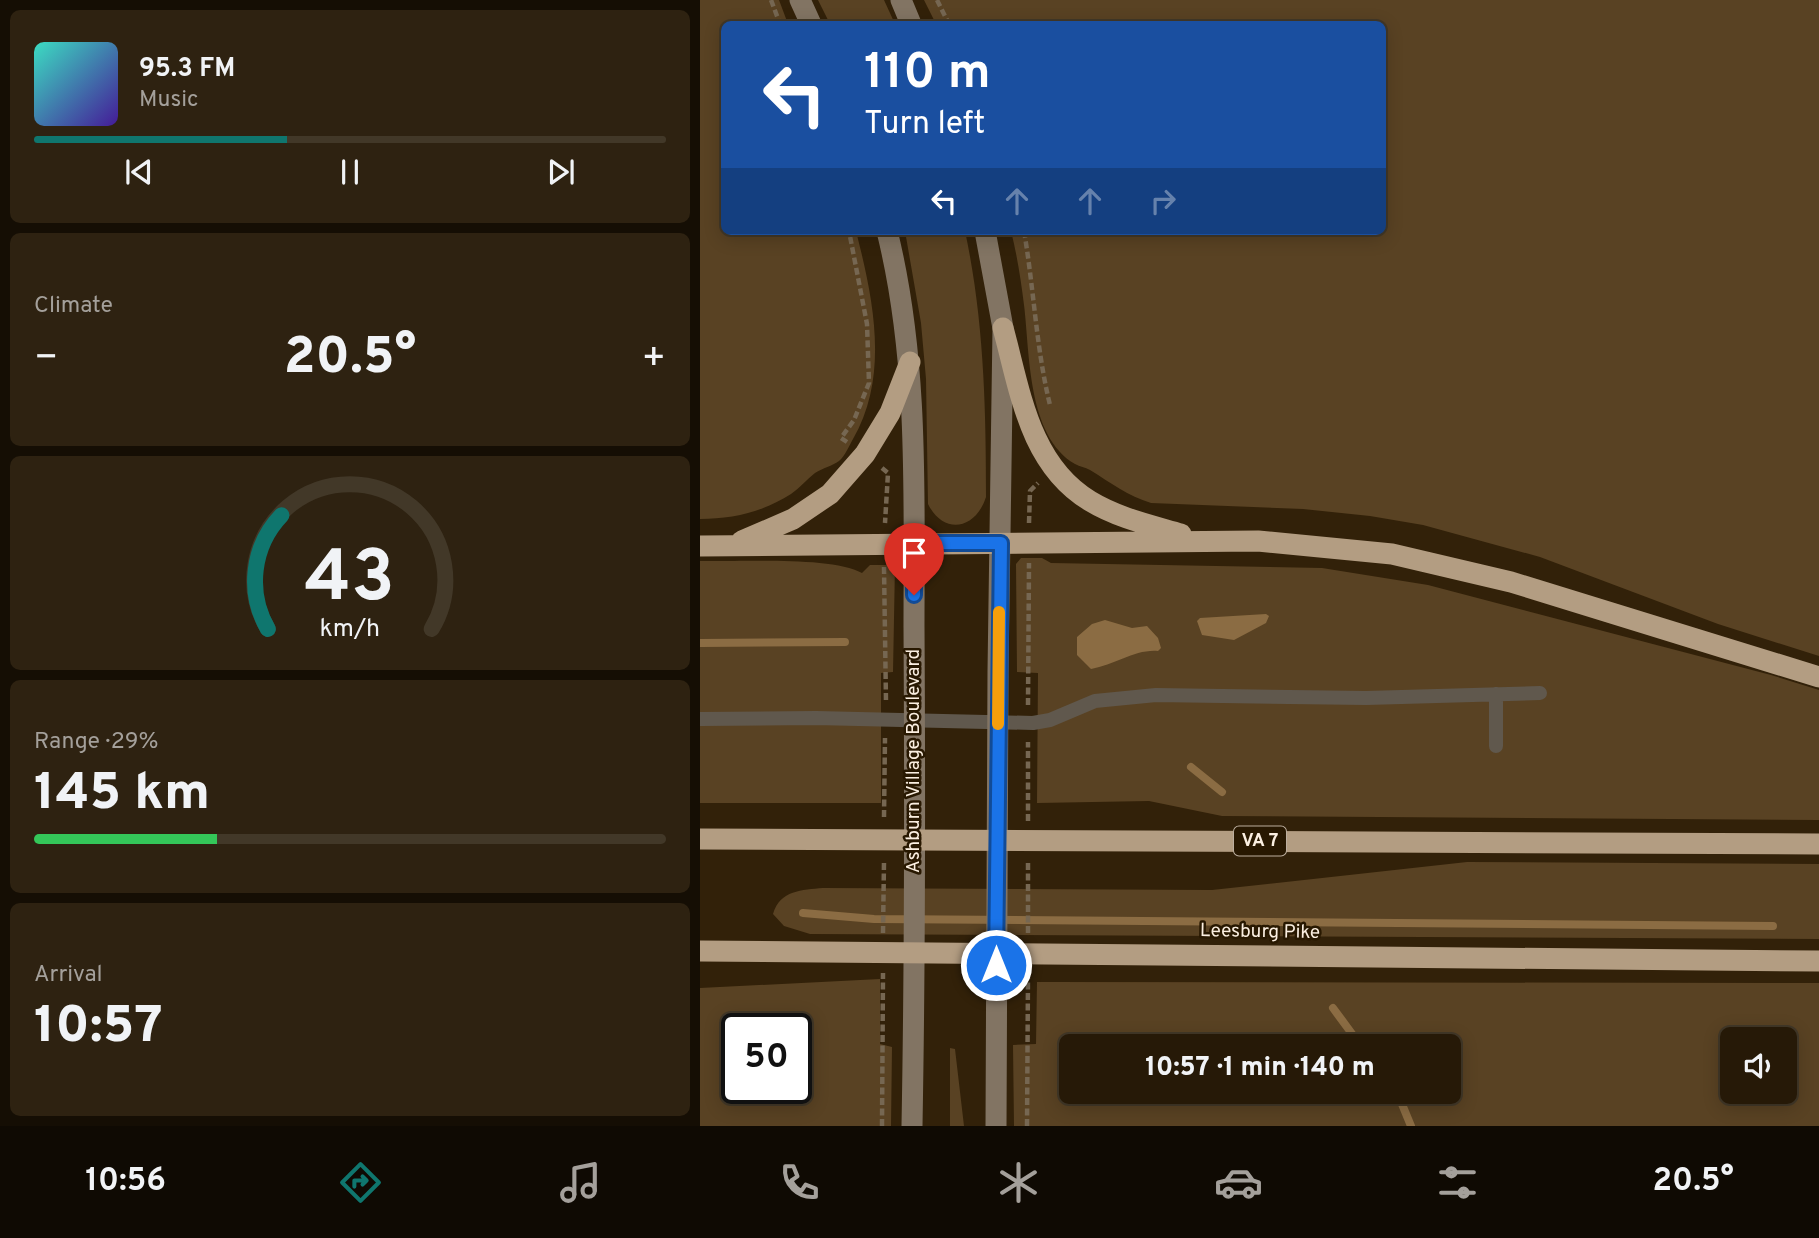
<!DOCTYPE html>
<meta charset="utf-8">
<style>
:root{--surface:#261907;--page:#2e2211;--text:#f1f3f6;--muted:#a4a09b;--line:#423828;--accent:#0f766e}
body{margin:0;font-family:Overpass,sans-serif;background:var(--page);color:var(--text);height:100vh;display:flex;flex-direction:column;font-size:26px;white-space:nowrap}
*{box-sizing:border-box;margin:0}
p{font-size:23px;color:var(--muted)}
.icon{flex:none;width:38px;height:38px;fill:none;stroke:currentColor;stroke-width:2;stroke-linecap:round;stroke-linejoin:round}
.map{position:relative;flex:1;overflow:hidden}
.details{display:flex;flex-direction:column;gap:10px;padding:10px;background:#150e04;width:700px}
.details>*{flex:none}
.guide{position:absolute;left:21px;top:21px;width:665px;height:214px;border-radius:10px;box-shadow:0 4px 18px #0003,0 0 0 2px var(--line);background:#1a4fa0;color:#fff;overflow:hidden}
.fabs{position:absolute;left:1020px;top:1027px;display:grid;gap:14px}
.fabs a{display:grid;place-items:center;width:77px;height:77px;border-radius:10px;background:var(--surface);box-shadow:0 4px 18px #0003,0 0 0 2px var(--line);font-size:35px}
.speed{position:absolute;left:21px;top:1013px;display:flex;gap:14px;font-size:35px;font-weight:700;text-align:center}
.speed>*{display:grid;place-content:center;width:91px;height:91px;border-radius:50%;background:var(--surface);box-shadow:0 4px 18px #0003,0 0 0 2px var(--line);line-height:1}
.speed .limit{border:4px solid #111;border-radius:10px;background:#fff;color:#111}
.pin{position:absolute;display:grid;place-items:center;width:60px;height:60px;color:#fff;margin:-72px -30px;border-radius:50% 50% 50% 0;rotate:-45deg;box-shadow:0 0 7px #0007}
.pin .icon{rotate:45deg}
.me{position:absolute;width:77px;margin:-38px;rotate:0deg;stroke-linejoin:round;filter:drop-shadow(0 0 5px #0008)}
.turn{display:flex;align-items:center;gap:24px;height:147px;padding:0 28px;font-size:32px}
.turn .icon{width:91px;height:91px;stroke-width:2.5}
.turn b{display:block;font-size:49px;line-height:60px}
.lanes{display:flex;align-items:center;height:66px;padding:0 28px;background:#0003;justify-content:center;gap:35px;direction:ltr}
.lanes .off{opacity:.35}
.big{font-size:52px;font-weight:800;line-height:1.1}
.details .widget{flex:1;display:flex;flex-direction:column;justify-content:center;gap:10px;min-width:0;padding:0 24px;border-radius:10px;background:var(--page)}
.details .dial{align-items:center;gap:0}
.dial svg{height:182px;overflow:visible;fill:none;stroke:var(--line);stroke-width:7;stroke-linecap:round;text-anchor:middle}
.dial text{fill:var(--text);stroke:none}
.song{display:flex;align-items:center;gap:21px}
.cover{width:84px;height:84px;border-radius:10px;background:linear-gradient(135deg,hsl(170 70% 55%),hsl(260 70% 35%))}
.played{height:7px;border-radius:4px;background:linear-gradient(90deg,var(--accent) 40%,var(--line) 40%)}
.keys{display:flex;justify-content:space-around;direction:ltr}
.heat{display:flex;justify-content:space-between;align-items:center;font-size:38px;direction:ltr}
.charge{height:10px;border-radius:5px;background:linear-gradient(90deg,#34c759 29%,var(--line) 0)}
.trip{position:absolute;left:359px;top:1034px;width:402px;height:70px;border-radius:10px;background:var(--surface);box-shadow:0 4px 18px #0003,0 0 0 2px var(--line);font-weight:800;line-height:70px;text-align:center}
.tabs{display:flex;height:112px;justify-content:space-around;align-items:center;background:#0f0a03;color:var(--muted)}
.tabs .icon{width:49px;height:49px}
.tabs .on{color:var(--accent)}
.tabs b{font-size:32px;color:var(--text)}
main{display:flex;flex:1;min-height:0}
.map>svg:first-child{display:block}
.green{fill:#594223;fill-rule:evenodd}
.water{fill:#8b6c43}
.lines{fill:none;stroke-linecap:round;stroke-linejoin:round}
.stream{stroke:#8b6c43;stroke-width:8}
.path{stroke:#766752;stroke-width:4.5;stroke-dasharray:7 3.5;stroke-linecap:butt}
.service{stroke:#60584d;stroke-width:14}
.secondary{stroke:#827463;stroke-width:21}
.motorway{stroke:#b39d82;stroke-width:21}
.route-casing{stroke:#114b97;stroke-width:18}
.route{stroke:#1a73e8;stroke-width:12}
.slow{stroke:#f59e0b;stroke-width:12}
.labels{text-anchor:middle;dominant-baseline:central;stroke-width:5;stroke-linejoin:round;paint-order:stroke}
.shield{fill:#281801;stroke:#bcae9e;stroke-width:2}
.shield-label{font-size:18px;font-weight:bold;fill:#fbefe1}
.street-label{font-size:19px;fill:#fbefe1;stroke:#281801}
</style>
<main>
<section class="details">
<div class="widget">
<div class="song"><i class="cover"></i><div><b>95.3 FM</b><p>Music</p></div></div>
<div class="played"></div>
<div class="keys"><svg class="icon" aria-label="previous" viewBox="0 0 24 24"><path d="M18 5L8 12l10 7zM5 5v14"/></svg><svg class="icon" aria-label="pause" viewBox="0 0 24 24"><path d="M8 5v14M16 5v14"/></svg><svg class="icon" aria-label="next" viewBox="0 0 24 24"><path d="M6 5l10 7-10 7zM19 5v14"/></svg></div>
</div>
<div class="widget"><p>Climate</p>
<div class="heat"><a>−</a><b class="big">20.5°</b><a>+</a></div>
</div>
<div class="widget dial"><svg viewBox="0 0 100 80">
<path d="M14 69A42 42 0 1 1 86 69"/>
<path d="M14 69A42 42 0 0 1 20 19" stroke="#0f766e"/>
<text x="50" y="56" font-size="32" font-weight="700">43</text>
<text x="50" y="72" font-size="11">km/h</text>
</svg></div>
<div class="widget"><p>Range · 29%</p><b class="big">145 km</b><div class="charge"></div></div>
<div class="widget"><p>Arrival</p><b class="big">10:57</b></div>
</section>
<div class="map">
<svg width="1119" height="1126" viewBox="0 0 1119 1126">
<rect width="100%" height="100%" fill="#322109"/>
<!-- green -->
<path class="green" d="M0,0H79L88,24H24V231H156C173,298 190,375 153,439C149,446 145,456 139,461C132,466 123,468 115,473C107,479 100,488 91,494C63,512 32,519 0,519Z
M118,0H184L195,24H130Z
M224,0H1119V656L1018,624L840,557L723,525L670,516L603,509L451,503C428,496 411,483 390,470C385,467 380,467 375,464C327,436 330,353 324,305C321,280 317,255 311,231H682V24H236Z
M205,231H265C284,320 286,407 286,497C276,529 244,536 228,504L226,379L221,323Z
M321,558H342L351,563L622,568L728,585L1071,675L1119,690V820L522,816L449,801L337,803L338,673L317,672L316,564Z
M0,561C38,562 132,556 162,573L170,565H195L193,672L181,673V803H0Z
M767,862L1119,864V939L110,934L84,926L73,914C80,890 102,890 123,888L512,890Z
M180,979V1044L192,1047L191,1126H0V988ZM37,1029H96V1088H37Z
M337,982L1119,983V1126H314L313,1045L336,1044ZM1032,1040H1085V1092H1032ZM749,1046V1092H371V1046Z
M250,1048L255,1049L264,1126H250Z"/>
<!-- water -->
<path class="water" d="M566,614L569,616L566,623L534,640L502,635L497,621L500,618Z
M405,620L432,628L447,626L458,638L461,648L458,651C435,649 415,665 391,669L377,655V637L392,624Z"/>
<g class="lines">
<!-- stream -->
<path class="stream" d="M0,643L145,642
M491,767L522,792
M103,913L174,919L1073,926
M633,1008L661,1046
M697,1092L711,1126"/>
<!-- path -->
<path class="path" d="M71,0L80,24
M237,0L249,24
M324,231C334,289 336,348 350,405
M147,442L141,438L154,420L169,383L167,324L149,231
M182,468L188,473L185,523
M329,523L330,491L338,483
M184,567L186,702
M328,705L329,563
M184,817L185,738
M328,821V742
M183,933L184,861
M328,933V861
M182,1126L183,973
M327,1126L328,976"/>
<!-- service -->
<path class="service" d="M796,694V746
M0,719L116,718L333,723L350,720L395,701L456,695L666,698L840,693"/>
<!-- secondary -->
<path class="secondary" d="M100,0L111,24
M201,0L211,24
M187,231C219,360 214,495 214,627C215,793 215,960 212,1126
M285,231L303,328L298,672L296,1126"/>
<!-- motorway -->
<path class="motorway" d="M303,328C320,390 329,464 390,501C418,518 450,525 481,534
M42,541L93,519L130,494L165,454L190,413L210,362
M0,546L558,541L692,554L811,582L1119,677
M0,839L1119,844
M0,951L1119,961"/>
</g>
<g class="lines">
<!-- route casing -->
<g class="route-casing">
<path id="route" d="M214,595V543H301L296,965"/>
</g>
<!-- route -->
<use href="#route" class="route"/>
<!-- slow -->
<path class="slow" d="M298,724L299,612"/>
</g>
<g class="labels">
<!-- shield labels -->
<rect class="shield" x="534" y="826.5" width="52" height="29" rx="5"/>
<g class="shield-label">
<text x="560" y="841">VA 7</text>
</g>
<!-- street labels -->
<g class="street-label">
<text transform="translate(214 761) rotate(-90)">Ashburn Village Boulevard</text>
<text transform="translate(560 932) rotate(1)">Leesburg Pike</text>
</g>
</g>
</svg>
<div class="fabs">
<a><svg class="icon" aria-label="sound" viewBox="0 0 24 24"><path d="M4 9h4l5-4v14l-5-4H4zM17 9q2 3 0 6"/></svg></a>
</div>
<div class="speed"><div class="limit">50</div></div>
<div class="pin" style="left:214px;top:595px;background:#d93025"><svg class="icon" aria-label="arrive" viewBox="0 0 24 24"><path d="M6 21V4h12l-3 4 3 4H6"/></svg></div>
<svg class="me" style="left:296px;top:965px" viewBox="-20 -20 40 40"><circle r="17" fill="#1a73e8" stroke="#fff" stroke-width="3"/><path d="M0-11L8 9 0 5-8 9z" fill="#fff"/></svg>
<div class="trip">10:57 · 1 min · 140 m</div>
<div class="guide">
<div class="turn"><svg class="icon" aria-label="left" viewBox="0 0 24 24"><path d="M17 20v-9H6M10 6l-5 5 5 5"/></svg><div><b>110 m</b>Turn left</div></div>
<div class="lanes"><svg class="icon" aria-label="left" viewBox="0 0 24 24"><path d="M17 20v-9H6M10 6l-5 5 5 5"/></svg><svg class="icon off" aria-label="ahead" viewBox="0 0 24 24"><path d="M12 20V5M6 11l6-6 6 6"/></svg><svg class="icon off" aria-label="ahead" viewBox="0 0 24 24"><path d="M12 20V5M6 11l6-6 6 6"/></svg><svg class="icon off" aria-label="right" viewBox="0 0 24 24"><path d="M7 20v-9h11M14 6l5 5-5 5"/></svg></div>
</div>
</div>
</main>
<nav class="tabs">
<b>10:56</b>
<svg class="icon on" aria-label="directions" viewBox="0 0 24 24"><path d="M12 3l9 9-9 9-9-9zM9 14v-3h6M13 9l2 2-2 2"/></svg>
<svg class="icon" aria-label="music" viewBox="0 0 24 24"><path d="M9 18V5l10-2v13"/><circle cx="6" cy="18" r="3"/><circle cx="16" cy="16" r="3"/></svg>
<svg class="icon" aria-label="phone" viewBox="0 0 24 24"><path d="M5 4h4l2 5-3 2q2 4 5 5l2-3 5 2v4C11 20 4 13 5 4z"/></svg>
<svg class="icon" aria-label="climate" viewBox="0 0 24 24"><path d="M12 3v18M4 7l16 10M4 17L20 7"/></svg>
<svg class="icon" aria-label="car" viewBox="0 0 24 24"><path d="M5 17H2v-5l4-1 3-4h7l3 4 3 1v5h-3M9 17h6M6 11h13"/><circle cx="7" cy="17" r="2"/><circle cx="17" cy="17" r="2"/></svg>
<svg class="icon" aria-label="filters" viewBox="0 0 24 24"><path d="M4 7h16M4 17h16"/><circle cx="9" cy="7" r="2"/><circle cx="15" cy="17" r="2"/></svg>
<b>20.5°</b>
</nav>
